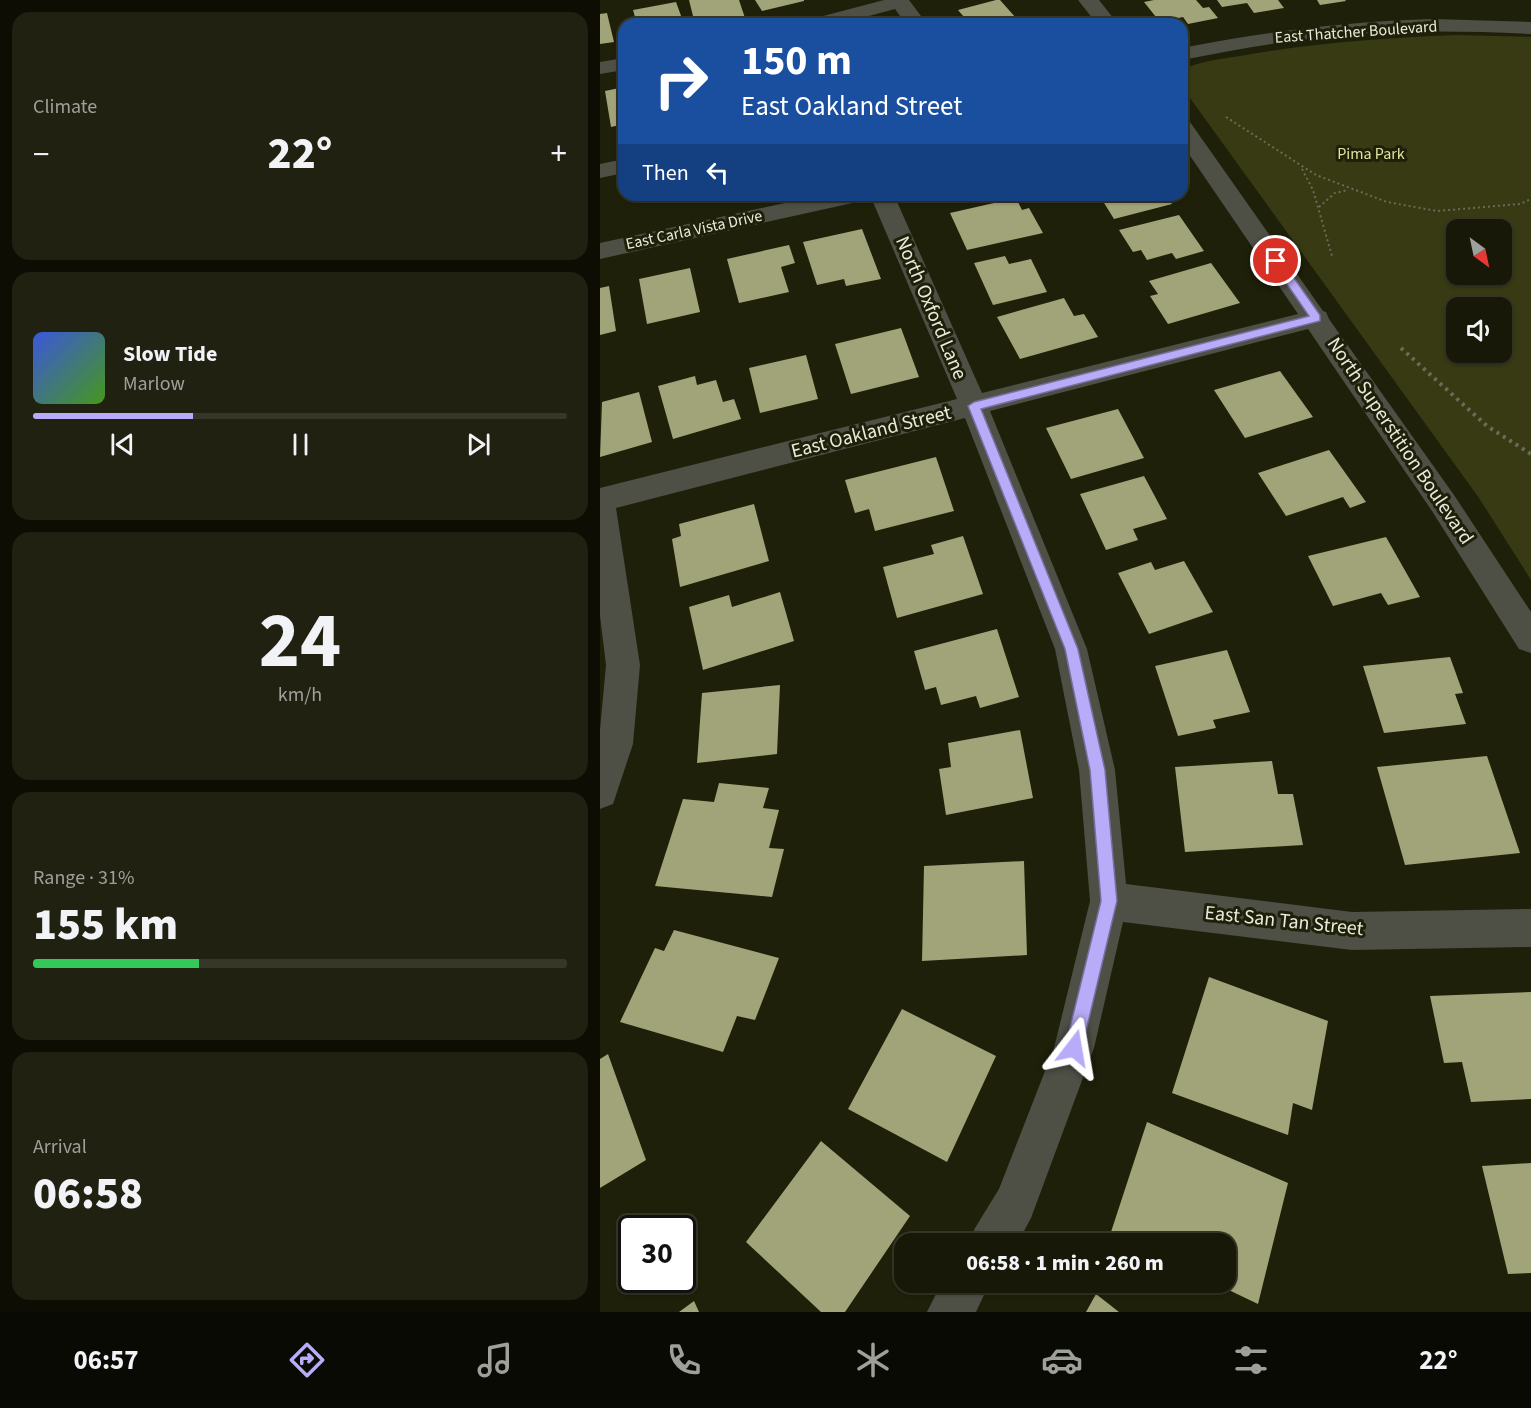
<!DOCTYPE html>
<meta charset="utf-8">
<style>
:root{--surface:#171807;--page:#202111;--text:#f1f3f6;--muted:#9ea09b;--line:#363728;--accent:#b8abf7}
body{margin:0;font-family:"Source Sans 3",sans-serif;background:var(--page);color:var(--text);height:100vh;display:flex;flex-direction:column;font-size:22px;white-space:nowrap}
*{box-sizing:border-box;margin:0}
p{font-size:20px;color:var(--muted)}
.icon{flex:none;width:33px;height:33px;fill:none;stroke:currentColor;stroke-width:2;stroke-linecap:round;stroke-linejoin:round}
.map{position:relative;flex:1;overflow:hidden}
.drawer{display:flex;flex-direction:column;gap:12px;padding:12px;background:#0d0d04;width:600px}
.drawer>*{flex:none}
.hud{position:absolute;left:18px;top:18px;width:570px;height:183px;border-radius:18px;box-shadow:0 2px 4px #0004,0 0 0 2px var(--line);background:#1a4fa0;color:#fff;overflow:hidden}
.needle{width:39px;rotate:147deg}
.tools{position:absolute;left:846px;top:219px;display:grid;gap:12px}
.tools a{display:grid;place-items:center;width:66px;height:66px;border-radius:12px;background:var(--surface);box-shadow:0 2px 4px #0004,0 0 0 2px var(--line);font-size:30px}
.speed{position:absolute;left:18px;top:1215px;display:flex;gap:12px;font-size:30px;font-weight:700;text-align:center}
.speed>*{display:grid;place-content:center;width:78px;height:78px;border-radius:50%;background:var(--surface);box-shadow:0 2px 4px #0004,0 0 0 2px var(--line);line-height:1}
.speed .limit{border:3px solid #111;border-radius:9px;background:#fff;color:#111}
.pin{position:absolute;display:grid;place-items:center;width:51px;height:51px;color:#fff;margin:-26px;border:3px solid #fff;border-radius:50%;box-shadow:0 2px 6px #0007}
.me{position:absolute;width:66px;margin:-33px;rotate:14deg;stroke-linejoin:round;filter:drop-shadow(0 0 4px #0008)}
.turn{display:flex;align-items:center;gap:21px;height:126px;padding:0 24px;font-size:27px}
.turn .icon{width:78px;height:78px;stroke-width:2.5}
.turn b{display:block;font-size:42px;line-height:51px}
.then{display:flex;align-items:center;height:57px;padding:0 24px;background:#0003;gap:12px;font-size:22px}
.big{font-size:45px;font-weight:800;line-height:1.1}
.drawer .widget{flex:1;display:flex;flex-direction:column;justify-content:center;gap:9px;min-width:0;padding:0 21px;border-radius:18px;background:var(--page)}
.drawer .dial{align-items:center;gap:0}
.dial b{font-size:78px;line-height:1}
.song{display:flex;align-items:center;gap:18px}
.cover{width:72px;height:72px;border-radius:9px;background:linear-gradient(135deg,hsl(230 70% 55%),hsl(100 70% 35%))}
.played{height:6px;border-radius:3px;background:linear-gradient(90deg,var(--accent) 30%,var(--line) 30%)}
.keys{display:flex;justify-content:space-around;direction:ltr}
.heat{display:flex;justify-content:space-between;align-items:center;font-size:33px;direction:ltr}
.charge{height:9px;border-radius:4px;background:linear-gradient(90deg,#34c759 31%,var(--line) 0)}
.trip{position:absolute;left:294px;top:1233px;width:342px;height:60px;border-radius:18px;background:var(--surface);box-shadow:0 2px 4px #0004,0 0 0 2px var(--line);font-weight:800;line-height:60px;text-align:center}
.tab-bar{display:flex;height:96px;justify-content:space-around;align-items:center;background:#090a03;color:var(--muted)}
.tab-bar .icon{width:42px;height:42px}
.tab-bar .active{color:var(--accent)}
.tab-bar b{font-size:27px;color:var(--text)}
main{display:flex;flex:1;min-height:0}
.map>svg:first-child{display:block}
.green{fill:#383a13;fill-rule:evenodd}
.building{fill:#a1a478}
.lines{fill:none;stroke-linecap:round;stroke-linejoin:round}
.path-far1{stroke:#6a6b58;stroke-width:2;stroke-dasharray:2 3;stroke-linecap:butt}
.path{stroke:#6a6b58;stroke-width:4;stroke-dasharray:3 4.5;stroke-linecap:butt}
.minor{fill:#4e4f45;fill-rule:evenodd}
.route{fill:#b8abf7;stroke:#786fa1;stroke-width:1.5}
.labels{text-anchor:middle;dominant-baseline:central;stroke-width:6;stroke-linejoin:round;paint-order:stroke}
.far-street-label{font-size:16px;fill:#e9eadc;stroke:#1f2009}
.far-park-label{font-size:16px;fill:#e0e59e;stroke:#1f2009}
.street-label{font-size:20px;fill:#e9eadc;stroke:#1f2009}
</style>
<main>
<section class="drawer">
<div class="widget"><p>Climate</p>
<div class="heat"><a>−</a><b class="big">22°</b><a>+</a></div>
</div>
<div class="widget">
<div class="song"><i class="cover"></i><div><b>Slow Tide</b><p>Marlow</p></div></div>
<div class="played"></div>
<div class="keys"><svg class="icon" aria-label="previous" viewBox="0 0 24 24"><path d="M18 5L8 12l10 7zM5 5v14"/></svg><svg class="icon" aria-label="pause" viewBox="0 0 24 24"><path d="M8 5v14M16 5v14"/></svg><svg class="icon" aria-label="next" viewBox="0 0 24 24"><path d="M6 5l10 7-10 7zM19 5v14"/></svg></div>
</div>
<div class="widget dial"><b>24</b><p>km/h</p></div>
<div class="widget"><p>Range · 31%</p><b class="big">155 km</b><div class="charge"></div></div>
<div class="widget"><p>Arrival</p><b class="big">06:58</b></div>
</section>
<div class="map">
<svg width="931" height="1312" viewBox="0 0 931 1312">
<rect width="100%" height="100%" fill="#1f2009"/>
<!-- green -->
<path class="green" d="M856,35L931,37V580L879,498L582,87V70C599,61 621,59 640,56C712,43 783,38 856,35ZM856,230H902V274H856ZM856,308H902V352H856Z"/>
<!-- building -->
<path class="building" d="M89,0H139L145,18L112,24H95Z
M155,0H204V1L162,11Z
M396,0H400L416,18L395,24H370L358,10Z
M554,0H596L603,8L609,7L618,18L588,24L583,17L560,22L544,2Z
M617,0H678L684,8L654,13L647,3L622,7Z
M717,0H745L746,1L720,5Z
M76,2L84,24H37L33,10Z
M7,13L14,42L0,44V14Z
M24,87V124L11,127L5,91Z
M508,195H565L572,204L514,219L501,198Z
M416,198L422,210L429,208L443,233L367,250L350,213Z
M579,215L604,251L576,259L572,253L547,260L541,250L533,252L519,230Z
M262,229L281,279L246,286L244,279L217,285L203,242Z
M189,245L195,263L181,267L189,292L139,303L127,259Z
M405,256L409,264L431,259L447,292L393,305L374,263Z
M611,263L640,303L568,324L550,296L558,294L549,281Z
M90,268L100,312L47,324L39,279Z
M9,286L16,331L0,335V288Z
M464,298L474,316L484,314L498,337L420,359L397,317Z
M301,328L319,377L251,394L235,344Z
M206,355L218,399L160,413L149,368Z
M680,371L713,417L645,438L614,390Z
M95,376L97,385L116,380L123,402L134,399L141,419L73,439L58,386Z
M39,392L52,442L0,457L2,402Z
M518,409L544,458L471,479L446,428Z
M729,450L766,502L750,508L743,497L686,516L658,473Z
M336,457L354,511L275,531L269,509L255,513L245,480Z
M544,476L567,519L533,529L538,540L506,550L480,494Z
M154,504L169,561L80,587L72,539L81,536L79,524Z
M363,536L383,594L297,618L283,567L334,554L331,545Z
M786,537L820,597L788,605L781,593L733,606L708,556Z
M584,561L613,612L549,634L518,573L551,562L555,570Z
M180,592L194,641L103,670L89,607L129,595L132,607Z
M397,629L419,697L380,708L376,696L341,705L336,687L325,690L314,651Z
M627,650L650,712L613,720L616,728L578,736L555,666Z
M850,657L863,693L855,694L866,724L784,733L763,666Z
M180,685L177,754L97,763L102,693Z
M420,730L433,798L346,815L339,769L351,767L348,743Z
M887,756L920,853L805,865L777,767Z
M672,761L678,794H693L703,845L585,852L575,767Z
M119,783L169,788L163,808L179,810L169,848L184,849L172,897L55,886L83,799L114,802Z
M424,861L427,955L322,961L324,866Z
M74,930L179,958L155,1020L137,1016L123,1052L20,1022L55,948L64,951Z
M609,977L728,1021L712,1110L693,1103L688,1135L572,1093Z
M931,992V1099L871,1102L862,1062L844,1063L830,996Z
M302,1009L396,1056L347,1162L248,1109Z
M8,1054L46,1160L0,1188V1059Z
M547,1122L688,1183L658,1304L612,1282H626V1244H529L510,1235Z
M221,1141L310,1216L245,1312H221L146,1242Z
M931,1163V1273L908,1274L882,1166Z
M496,1294L519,1312H486Z
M94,1301L99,1312H79Z"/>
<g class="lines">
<!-- path-far1 -->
<path class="path-far1" d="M626,117L716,175L787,202L837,211L920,204L931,199
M702,169L713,190L732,256
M719,207L735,193L748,190"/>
<!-- path -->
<path class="path" d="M801,348L887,426L931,454"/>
<!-- minor -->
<path class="minor" d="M284,0H309L327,24H306L295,9L239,24H205L208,20Z
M478,0H499L518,24H497Z
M833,19L931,22V34C866,31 800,30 735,36C684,41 633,50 582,60V48C665,32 748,21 833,19Z
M24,58V70L0,74V62Z
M582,120L590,122L723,311L726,312L729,319L854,495L931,612V653L919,649L832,511L708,329L390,411L487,649L515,770L526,884L752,912L931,909V947L752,950L523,922L494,1048L431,1218L417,1244H369L375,1228L399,1189L454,1048L490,901L479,770L455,649L365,418L16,508L40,665L33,744L13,804L0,809V730L6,665L0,616V488L357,399L270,195H294L382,393L698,314L582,144Z
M24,159V173L0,178V164Z
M222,195H269L265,200L257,202L0,259V243Z
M342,1282H390L376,1312H327Z"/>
</g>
<!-- route -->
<path class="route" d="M676,257L680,258L720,315V321L381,409L478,649L505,770L517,901L482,1048L480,1054L474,1057L468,1054L465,1048L501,901L490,770L465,649L368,406L374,402L709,316L671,261Z"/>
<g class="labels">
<!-- far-street labels -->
<g class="far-street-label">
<text transform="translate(756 32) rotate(-4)">East Thatcher Boulevard</text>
<text transform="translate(94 230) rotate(-12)">East Carla Vista Drive</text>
</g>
<!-- far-park labels -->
<g class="far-park-label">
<text x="771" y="154">Pima Park</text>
</g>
<!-- street labels -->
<g class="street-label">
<text transform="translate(331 308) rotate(67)">North Oxford Lane</text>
<text transform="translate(271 432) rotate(-14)">East Oakland Street</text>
<text transform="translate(800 441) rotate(56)">North Superstition Boulevard</text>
<text transform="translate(684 921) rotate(6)">East San Tan Street</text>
</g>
</g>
</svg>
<div class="tools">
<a><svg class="needle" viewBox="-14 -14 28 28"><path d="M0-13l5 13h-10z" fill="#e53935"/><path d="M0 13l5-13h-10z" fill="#9ea09b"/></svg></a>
<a><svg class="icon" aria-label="sound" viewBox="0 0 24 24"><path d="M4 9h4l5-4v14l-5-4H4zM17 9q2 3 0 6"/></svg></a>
</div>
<div class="speed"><div class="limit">30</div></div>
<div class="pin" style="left:676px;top:261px;background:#d93025"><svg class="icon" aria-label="arrive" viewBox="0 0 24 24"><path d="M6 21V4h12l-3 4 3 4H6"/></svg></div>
<svg class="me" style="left:474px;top:1048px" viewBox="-20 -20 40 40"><path d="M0-17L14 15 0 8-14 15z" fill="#b8abf7" stroke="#fff" stroke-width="4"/></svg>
<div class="trip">06:58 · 1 min · 260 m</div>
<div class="hud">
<div class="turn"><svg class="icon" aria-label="right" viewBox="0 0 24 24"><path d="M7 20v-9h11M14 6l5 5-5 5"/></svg><div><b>150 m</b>East Oakland Street</div></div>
<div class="then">Then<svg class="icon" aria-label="left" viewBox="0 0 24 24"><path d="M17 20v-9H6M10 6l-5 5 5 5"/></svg></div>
</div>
</div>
</main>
<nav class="tab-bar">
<b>06:57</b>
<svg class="icon active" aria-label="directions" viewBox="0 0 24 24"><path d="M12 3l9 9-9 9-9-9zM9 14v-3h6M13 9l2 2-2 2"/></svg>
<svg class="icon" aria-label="music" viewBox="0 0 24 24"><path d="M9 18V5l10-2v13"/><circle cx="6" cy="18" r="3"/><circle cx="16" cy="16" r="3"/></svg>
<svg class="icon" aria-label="phone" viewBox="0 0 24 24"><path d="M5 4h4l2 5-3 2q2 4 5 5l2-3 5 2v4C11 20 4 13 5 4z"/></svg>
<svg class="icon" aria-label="climate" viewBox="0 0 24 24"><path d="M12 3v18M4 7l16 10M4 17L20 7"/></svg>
<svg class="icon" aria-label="car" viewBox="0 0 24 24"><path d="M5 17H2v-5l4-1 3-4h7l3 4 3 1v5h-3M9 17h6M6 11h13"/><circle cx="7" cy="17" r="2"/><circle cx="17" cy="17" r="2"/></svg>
<svg class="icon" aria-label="filters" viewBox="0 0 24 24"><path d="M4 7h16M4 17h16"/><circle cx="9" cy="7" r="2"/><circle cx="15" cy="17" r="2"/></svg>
<b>22°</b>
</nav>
